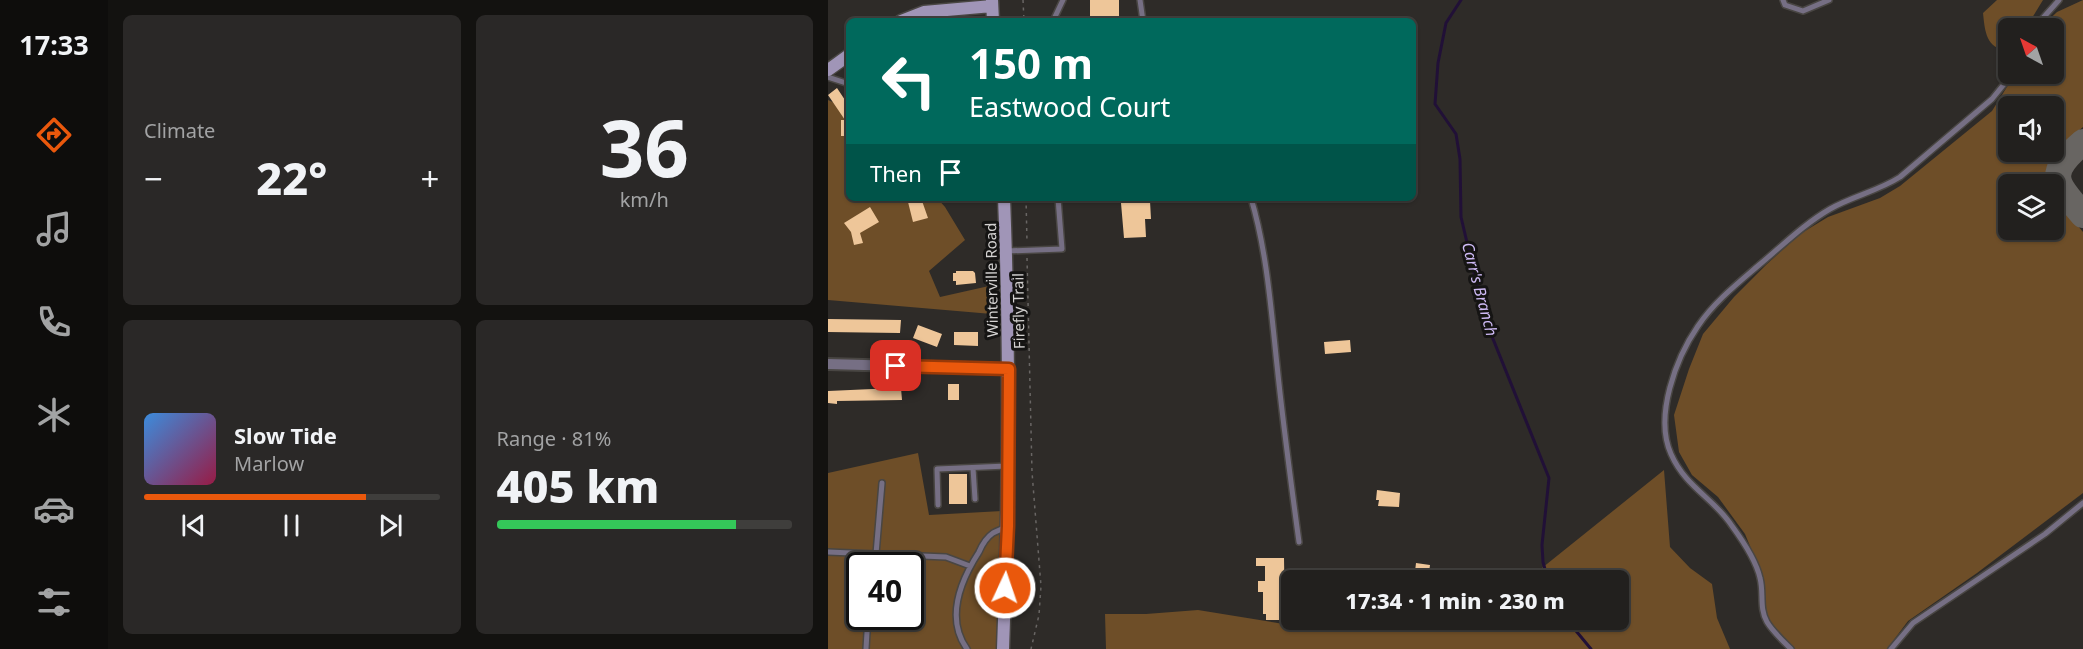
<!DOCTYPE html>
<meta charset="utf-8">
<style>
:root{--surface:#22201e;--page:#2a2827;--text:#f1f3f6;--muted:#a2a3a4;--line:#3f3e3c;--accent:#ea580c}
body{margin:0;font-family:"Noto Sans",sans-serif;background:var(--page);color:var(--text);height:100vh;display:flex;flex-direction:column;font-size:22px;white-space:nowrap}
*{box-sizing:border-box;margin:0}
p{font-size:20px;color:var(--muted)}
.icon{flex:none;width:33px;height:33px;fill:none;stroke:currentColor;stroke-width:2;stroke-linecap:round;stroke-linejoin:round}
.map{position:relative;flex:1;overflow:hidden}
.panel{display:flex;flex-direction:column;gap:15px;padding:15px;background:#131210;width:720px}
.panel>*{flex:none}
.banner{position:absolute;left:18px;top:18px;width:570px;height:183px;border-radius:9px;box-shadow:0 2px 4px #0004,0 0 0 2px var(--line);background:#00695c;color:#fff;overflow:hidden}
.needle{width:39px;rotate:320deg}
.tools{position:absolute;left:1170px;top:18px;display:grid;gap:12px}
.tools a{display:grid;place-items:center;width:66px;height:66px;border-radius:9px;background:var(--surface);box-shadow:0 2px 4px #0004,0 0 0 2px var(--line);font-size:30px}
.speed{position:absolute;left:18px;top:552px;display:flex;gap:12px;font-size:30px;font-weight:700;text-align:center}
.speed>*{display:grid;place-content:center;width:78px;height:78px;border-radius:50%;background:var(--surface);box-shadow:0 2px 4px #0004,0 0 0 2px var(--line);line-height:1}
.speed .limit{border:3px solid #111;border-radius:9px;background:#fff;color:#111}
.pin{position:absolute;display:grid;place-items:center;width:51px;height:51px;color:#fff;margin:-26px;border-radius:12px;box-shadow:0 3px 9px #0006}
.me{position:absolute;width:66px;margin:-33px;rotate:3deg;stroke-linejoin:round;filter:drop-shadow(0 0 4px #0008)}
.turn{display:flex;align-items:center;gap:21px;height:126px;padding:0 24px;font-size:27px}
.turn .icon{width:78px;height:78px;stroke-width:2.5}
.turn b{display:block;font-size:42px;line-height:51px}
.then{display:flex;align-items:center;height:57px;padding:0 24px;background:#0003;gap:12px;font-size:22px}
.big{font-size:45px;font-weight:800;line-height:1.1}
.panel .card{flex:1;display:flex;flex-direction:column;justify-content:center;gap:9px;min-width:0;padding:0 21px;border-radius:9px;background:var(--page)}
.panel .dial{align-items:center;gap:0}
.dial b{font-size:78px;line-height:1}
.song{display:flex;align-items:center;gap:18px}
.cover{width:72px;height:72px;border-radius:9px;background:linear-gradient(135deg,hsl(210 70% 55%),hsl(340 70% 35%))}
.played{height:6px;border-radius:3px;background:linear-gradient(90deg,var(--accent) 75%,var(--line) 75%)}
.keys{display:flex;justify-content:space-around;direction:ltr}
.heat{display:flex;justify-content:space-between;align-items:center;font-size:33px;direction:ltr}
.charge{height:9px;border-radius:4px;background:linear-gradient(90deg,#34c759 81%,var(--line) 0)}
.panel .tiles{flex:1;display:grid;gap:15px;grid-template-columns:repeat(2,1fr)}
.trip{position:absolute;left:453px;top:570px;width:348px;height:60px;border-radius:9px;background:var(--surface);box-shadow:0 2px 4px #0004,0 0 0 2px var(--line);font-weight:800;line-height:60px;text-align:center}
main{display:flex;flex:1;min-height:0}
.menu{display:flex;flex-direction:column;width:108px;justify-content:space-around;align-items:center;background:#0e0d0c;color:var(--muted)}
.menu .icon{width:42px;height:42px}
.menu .on{color:var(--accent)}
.menu b{font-size:27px;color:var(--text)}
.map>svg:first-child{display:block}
.green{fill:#6e4e28;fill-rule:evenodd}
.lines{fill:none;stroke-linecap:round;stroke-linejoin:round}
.stream{stroke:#211037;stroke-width:3}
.taxiway{stroke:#686562;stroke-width:26}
.building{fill:#eec699}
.lane-casing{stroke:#494643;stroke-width:8}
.street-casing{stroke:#494643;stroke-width:14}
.secondary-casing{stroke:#494643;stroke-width:15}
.path{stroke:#696664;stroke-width:1.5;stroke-dasharray:3 4.5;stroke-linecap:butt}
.lane{stroke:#766f84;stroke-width:5}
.street{stroke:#766f84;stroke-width:10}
.secondary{stroke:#a095b7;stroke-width:12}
.route-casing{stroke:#983908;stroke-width:15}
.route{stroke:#ea580c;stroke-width:10}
.labels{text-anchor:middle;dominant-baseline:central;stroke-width:6;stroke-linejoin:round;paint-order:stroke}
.street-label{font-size:15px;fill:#d4d2d1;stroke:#151413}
.water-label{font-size:16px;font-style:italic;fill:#cebaf5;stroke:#151413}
</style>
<main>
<nav class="menu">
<b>17:33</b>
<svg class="icon on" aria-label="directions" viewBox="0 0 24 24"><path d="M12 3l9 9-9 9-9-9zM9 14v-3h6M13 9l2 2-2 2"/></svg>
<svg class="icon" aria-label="music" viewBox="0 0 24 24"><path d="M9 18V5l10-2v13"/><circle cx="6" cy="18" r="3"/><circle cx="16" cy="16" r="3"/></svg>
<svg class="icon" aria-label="phone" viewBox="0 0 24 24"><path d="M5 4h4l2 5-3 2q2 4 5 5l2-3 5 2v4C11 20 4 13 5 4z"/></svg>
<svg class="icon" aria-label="climate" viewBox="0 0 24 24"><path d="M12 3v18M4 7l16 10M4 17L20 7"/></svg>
<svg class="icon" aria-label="car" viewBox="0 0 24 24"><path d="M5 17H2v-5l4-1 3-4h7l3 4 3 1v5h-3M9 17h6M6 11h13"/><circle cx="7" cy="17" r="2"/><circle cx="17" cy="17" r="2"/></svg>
<svg class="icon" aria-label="filters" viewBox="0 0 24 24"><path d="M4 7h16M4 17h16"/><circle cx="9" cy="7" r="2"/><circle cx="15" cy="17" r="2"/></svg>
</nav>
<section class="panel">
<div class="tiles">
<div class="card"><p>Climate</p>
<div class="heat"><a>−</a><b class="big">22°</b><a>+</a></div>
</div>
<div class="card dial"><b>36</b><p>km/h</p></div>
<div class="card">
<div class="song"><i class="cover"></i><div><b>Slow Tide</b><p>Marlow</p></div></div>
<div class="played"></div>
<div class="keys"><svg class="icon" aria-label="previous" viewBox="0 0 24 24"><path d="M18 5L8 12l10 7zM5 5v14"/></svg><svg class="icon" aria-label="pause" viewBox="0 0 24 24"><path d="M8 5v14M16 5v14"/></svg><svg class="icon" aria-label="next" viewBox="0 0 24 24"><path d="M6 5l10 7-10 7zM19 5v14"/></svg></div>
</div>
<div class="card"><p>Range · 81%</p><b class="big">405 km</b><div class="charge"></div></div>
</div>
</section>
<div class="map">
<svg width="1255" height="649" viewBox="0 0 1255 649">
<rect width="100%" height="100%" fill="#2e2b28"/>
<!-- green -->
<path class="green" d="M1169,0H1215L1198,28H1180V51C1158,48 1157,32 1155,13Z
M1255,0V127C1238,142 1213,158 1219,184H1180V230H1226V198L1255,232V493L1149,573L1080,621L1059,649H967L945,626L940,618L937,607L936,580L917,534L890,497L864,475L851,452L846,415L861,369L875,334L906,297L939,264L972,234L1000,217L1052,198L1072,186L1164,111L1187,74H1226V28H1212L1229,12ZM1180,106H1226V152H1180Z
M0,100L21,109V198H109L117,207L137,240L101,271L112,297L161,286L164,314L0,300Z
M90,453L101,515L174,511L169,649H0V473ZM32,566H82V616H32Z
M836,470L842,547L862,568L884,584L889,618L902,649H278L277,614H318L370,610L474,627L513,620H790V580H699Z"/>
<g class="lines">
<!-- stream -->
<path class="stream" d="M633,0L618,23L610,63L607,104L628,134L632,159L633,217L657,319L721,478L714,545L715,562L720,580
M739,620L763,649"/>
<!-- taxiway -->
<path class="taxiway" d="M1255,142C1218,174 1226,181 1255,215"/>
</g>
<!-- building -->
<path class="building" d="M262,0H291V21H262Z
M9,88L21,106V136H13V120H17L0,95Z
M79,198H93L100,218L85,222Z
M322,201L323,219H317L318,237L296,238L293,203Z
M42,207L51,222L32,233L35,243L26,245L23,232L16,223Z
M128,271H145L147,273L148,283L128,285V281H125V273H128Z
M0,319L73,320L72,333L0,332Z
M90,325L114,334L109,347L85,338Z
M126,332H150V346L126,345Z
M522,340L523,352L497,354L496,342Z
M120,384H131V400H120Z
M67,388H73L74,400L9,401V404L0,403V391Z
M121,474H139V504H121Z
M549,490L572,493L571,507L550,506L551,500H548Z
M428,558H456L457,620H438V614H435V592H430V581H437V566H428Z
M588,563L602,565L600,580H586Z"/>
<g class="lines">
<!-- lane casing -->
<g class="lane-casing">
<path id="lane" d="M312,0L315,21
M955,0L957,5L975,11L1001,0
M225,21L235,0
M1206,28L1231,0
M0,77L21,84
M423,198C439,252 443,309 449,365C455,424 463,483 471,542
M179,251L234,249L230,198
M145,468L147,499
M110,505L109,469L179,466
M0,552L118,557L142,566
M45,566L48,554L54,483
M38,649L40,616
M139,649C117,618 133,580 151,552C154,545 159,537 165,533C169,531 174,529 178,527
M963,649C955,641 945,632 939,622C931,608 936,593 932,578C928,560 915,541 904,526C886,498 858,488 843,454C826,416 848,358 870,326C886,302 910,283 931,265C954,246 976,224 1002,209C1025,196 1050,191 1072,177L1164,99L1177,83L1181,74
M1063,649L1085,623L1217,534L1255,503"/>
</g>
<!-- street casing -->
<g class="street-casing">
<path id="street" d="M0,364L181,369"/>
</g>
<!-- secondary casing -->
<g class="secondary-casing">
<path id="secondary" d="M164,0L165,21
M73,21L96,12L164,6
M0,70L21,55
M175,649C181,499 182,348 176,198"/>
</g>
<!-- path -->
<path class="path" d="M195,0L196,21
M198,198L199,242
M199,258L204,472L213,586L211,615L203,649"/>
<!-- lane -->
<use href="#lane" class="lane"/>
<!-- street -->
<use href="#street" class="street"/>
<!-- secondary -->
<use href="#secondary" class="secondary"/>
</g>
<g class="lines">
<!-- route casing -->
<g class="route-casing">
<path id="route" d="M68,366L181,369L180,526L177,588"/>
</g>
<!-- route -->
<use href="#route" class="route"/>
</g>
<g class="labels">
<!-- street labels -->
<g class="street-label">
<text transform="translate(163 280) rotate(-91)">Winterville Road</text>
<text transform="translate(190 311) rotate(-91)">Firefly Trail</text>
</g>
<!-- water labels -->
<g class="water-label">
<text transform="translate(652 289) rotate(75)">Carr's Branch</text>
</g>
</g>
</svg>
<div class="tools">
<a><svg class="needle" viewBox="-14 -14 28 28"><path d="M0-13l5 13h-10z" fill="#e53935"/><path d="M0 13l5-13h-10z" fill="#a2a3a4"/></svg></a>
<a><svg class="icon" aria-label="sound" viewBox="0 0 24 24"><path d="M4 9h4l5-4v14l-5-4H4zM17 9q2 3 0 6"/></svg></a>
<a><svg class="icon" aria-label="layers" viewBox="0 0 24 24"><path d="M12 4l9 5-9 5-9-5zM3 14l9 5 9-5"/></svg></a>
</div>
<div class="speed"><div class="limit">40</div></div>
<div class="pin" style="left:68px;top:366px;background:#d93025"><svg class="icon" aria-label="arrive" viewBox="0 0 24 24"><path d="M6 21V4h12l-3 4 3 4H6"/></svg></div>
<svg class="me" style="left:177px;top:588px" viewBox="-20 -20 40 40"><circle r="17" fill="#ea580c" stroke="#fff" stroke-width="3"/><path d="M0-11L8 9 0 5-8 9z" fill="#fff"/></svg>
<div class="trip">17:34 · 1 min · 230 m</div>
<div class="banner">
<div class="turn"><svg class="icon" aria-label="left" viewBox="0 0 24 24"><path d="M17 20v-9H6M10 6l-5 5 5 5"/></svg><div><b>150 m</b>Eastwood Court</div></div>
<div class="then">Then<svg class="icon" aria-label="arrive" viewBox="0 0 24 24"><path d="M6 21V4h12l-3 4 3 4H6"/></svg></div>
</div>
</div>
</main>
